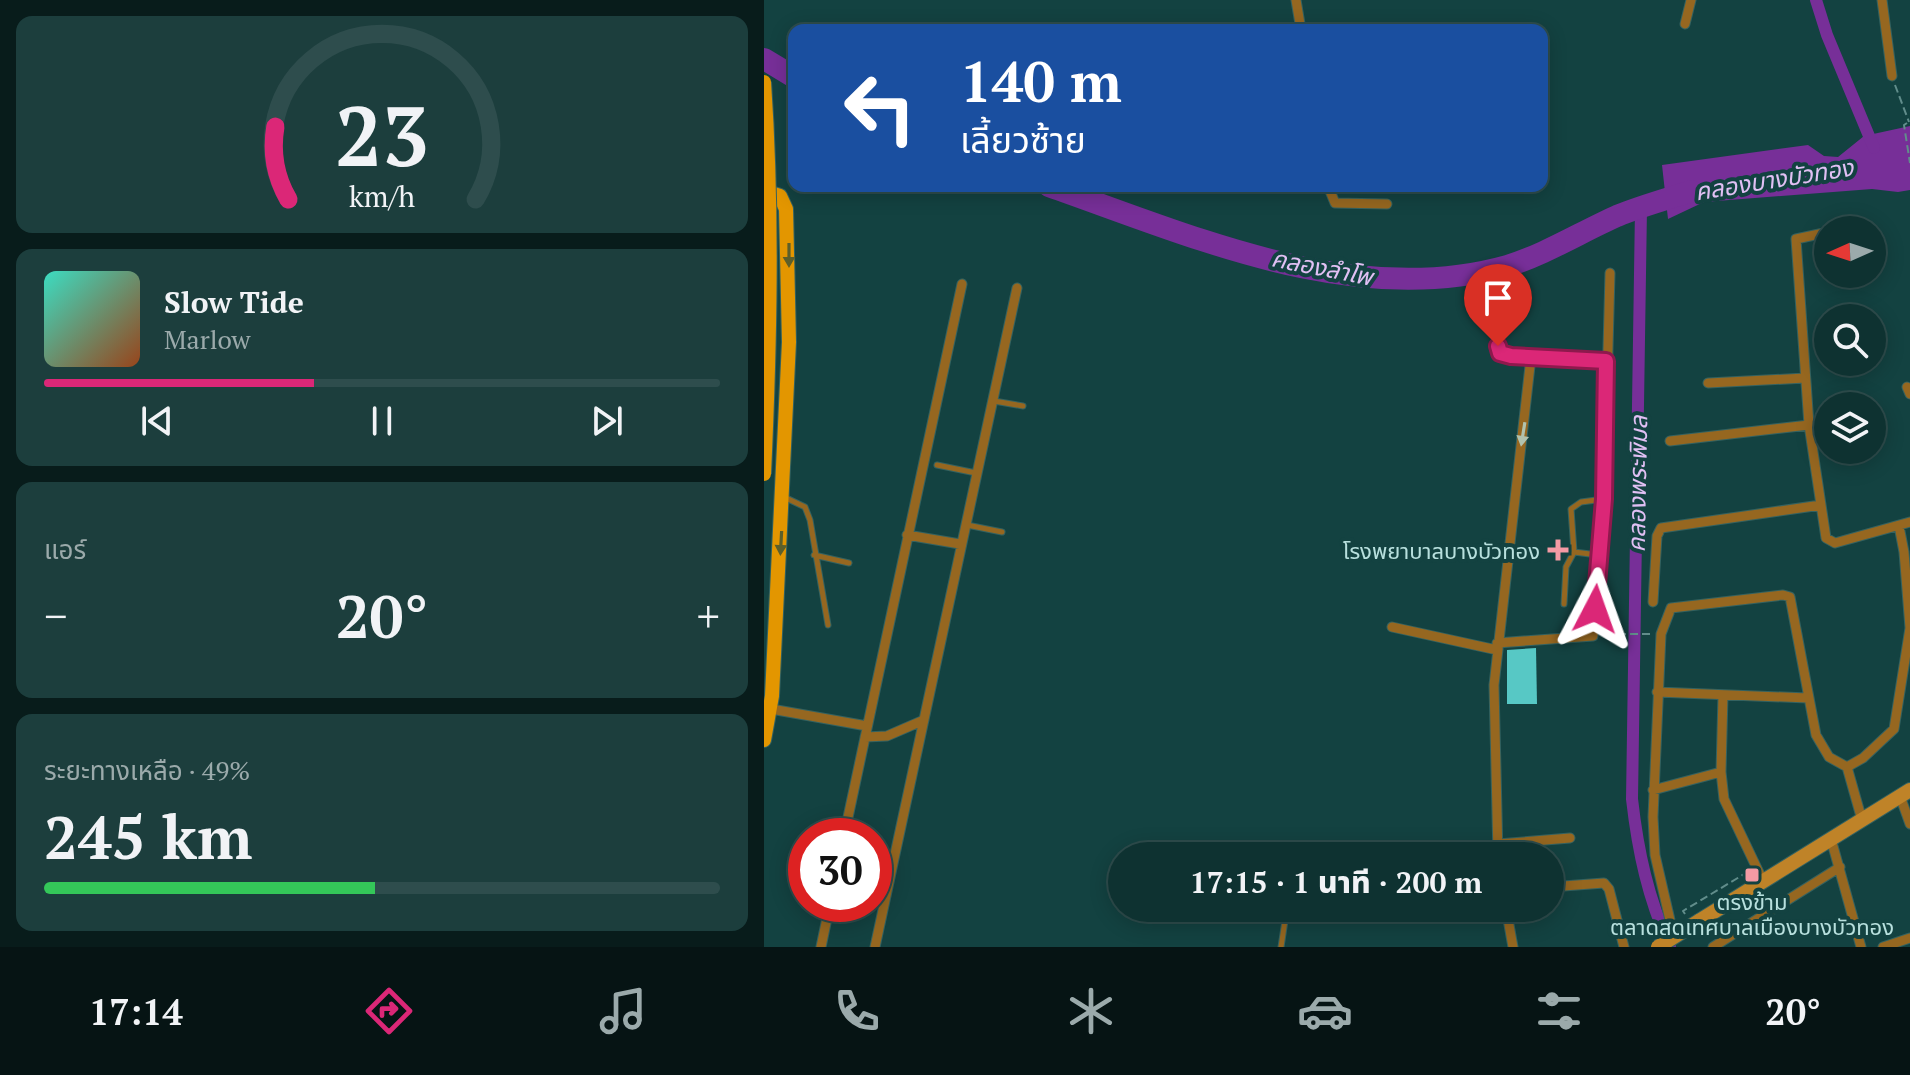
<!DOCTYPE html>
<html lang="th">
<meta charset="utf-8">
<style>
:root{--surface:#0e3231;--page:#1c3e3d;--text:#f1f3f6;--muted:#9baaab;--line:#2e4d4d;--accent:#db2777}
body{margin:0;font-family:"PT Serif","Noto Sans Thai",serif;background:var(--page);color:var(--text);height:100vh;display:flex;flex-direction:column;font-size:30px;white-space:nowrap}
*{box-sizing:border-box;margin:0}
p{font-size:26px;color:var(--muted)}
.icon{flex:none;width:44px;height:44px;fill:none;stroke:currentColor;stroke-width:2;stroke-linecap:round;stroke-linejoin:round}
.map{position:relative;flex:1;overflow:hidden}
.drawer{display:flex;flex-direction:column;gap:16px;padding:16px;background:#081c1b;width:764px}
.drawer>*{flex:none}
.banner{position:absolute;left:24px;top:24px;width:760px;height:168px;border-radius:16px;box-shadow:0 4px 20px #0003,0 0 0 2px var(--line);background:#1a4fa0;color:#fff;overflow:hidden}
.needle{width:52px;rotate:267deg}
.fabs{position:absolute;left:1050px;top:216px;display:grid;gap:16px}
.fabs a{display:grid;place-items:center;width:72px;height:72px;border-radius:50%;background:var(--surface);box-shadow:0 4px 20px #0003,0 0 0 2px var(--line);font-size:40px}
.speed{position:absolute;left:24px;top:818px;display:flex;gap:16px;font-size:40px;font-weight:700;text-align:center}
.speed>*{display:grid;place-content:center;width:104px;height:104px;border-radius:50%;background:var(--surface);box-shadow:0 4px 20px #0003,0 0 0 2px var(--line);line-height:1}
.speed .limit{border:12px solid #d22;background:#fff;color:#111}
.pin{position:absolute;display:grid;place-items:center;width:68px;height:68px;color:#fff;margin:-82px -34px;border-radius:50% 50% 50% 0;rotate:-45deg;box-shadow:0 0 8px #0007}
.pin .icon{rotate:45deg}
.me{position:absolute;width:88px;margin:-44px;rotate:4deg;stroke-linejoin:round;filter:drop-shadow(0 0 6px #0008)}
.turn{display:flex;align-items:center;gap:28px;height:168px;padding:0 40px;font-size:36px}
.turn .icon{width:104px;height:104px;stroke-width:2.5}
.turn b{display:block;font-size:56px;line-height:68px}
.big{font-size:60px;font-weight:800;line-height:1.1}
.drawer .widget{flex:1;display:flex;flex-direction:column;justify-content:center;gap:12px;min-width:0;padding:0 28px;border-radius:16px;background:var(--page)}
.drawer .dial{align-items:center;gap:0}
.dial svg{height:208px;overflow:visible;fill:none;stroke:var(--line);stroke-width:7;stroke-linecap:round;text-anchor:middle}
.dial text{fill:var(--text);stroke:none}
.song{display:flex;align-items:center;gap:24px}
.cover{width:96px;height:96px;border-radius:12px;background:linear-gradient(135deg,hsl(170 70% 55%),hsl(20 70% 35%))}
.played{height:8px;border-radius:4px;background:linear-gradient(90deg,var(--accent) 40%,var(--line) 40%)}
.keys{display:flex;justify-content:space-around;direction:ltr}
.heat{display:flex;justify-content:space-between;align-items:center;font-size:44px;direction:ltr}
.charge{height:12px;border-radius:6px;background:linear-gradient(90deg,#34c759 49%,var(--line) 0)}
.trip{position:absolute;left:344px;top:842px;width:456px;height:80px;border-radius:40px;background:var(--surface);box-shadow:0 4px 20px #0003,0 0 0 2px var(--line);font-weight:800;line-height:80px;text-align:center}
.dock{display:flex;height:128px;justify-content:space-around;align-items:center;background:#061414;color:var(--muted)}
.dock .icon{width:56px;height:56px}
.dock .active{color:var(--accent)}
.dock b{font-size:36px;color:var(--text)}
main{display:flex;flex:1;min-height:0}
.map>svg:first-child{display:block}
.water{fill:#772f98}
.lines{fill:none;stroke-linecap:round;stroke-linejoin:round}
.canal{stroke:#772f98;stroke-width:12}
.river{stroke:#772f98;stroke-width:22}
.building{fill:#57c8c5}
.service-casing{stroke:#346260;stroke-width:7}
.minor-casing{stroke:#346260;stroke-width:11}
.secondary-casing{stroke:#346260;stroke-width:16}
.primary-casing{stroke:#346260;stroke-width:16}
.path{stroke:#618d8b;stroke-width:2;stroke-dasharray:8 4;stroke-linecap:butt}
.service{stroke:#966720;stroke-width:5}
.minor{stroke:#966720;stroke-width:9}
.secondary{stroke:#bf8328;stroke-width:14}
.primary{stroke:#e39600;stroke-width:14}
.secondary-bridge-casing{stroke:#346260;stroke-width:16;stroke-linecap:butt}
.primary-bridge-casing{stroke:#346260;stroke-width:16;stroke-linecap:butt}
.secondary-bridge{stroke:#bf8328;stroke-width:14}
.primary-bridge{stroke:#e39600;stroke-width:14}
.oneway{fill:#5c5f2a}
.oneway2{fill:#b0c2ae}
.route-casing{stroke:#8e194d;stroke-width:20}
.route{stroke:#db2777;stroke-width:14}
.poi-dot{fill:#f49aa4;stroke:#134241;stroke-width:3}
.labels{text-anchor:middle;dominant-baseline:central;stroke-width:8;stroke-linejoin:round;paint-order:stroke}
.poi-label{font-size:22px;fill:#b8e0de;stroke:#134241;text-anchor:end}
.water-label{font-size:24px;font-style:italic;fill:#e1c0f4;stroke:#134241}
</style>
<main>
<section class="drawer">
<div class="widget dial"><svg viewBox="0 0 100 80">
<path d="M14 69A42 42 0 1 1 86 69"/>
<path d="M14 69A42 42 0 0 1 9 41" stroke="#db2777"/>
<text x="50" y="56" font-size="32" font-weight="700">23</text>
<text x="50" y="72" font-size="11">km/h</text>
</svg></div>
<div class="widget">
<div class="song"><i class="cover"></i><div><b>Slow Tide</b><p>Marlow</p></div></div>
<div class="played"></div>
<div class="keys"><svg class="icon" aria-label="previous" viewBox="0 0 24 24"><path d="M18 5L8 12l10 7zM5 5v14"/></svg><svg class="icon" aria-label="pause" viewBox="0 0 24 24"><path d="M8 5v14M16 5v14"/></svg><svg class="icon" aria-label="next" viewBox="0 0 24 24"><path d="M6 5l10 7-10 7zM19 5v14"/></svg></div>
</div>
<div class="widget"><p>แอร์</p>
<div class="heat"><a>−</a><b class="big">20°</b><a>+</a></div>
</div>
<div class="widget"><p>ระยะทางเหลือ · 49%</p><b class="big">245 km</b><div class="charge"></div></div>
</section>
<div class="map">
<svg width="1146" height="947" viewBox="0 0 1146 947">
<rect width="100%" height="100%" fill="#134241"/>
<!-- water -->
<path class="water" d="M1146,126V190L1134,192L1108,189L940,202L904,219L898,165L1044,145L1060,156L1074,157L1100,136Z"/>
<g class="lines">
<!-- canal -->
<path class="canal" d="M1052,0L1063,35L1110,148
M877,208L868,799C874,852 884,898 906,947"/>
<!-- river -->
<path class="river" d="M0,59L30,77
M285,186C428,236 590,309 743,266C780,255 817,232 853,216C877,206 903,199 928,191"/>
</g>
<!-- building -->
<path class="building" d="M772,648L773,704H743V650Z"/>
<g class="lines">
<!-- service casing -->
<g class="service-casing">
<path id="service" d="M230,401L259,406
M173,465L212,473
M20,497L41,507L46,520L64,625
M203,525L238,532
M50,555L85,563
M834,555L810,552L807,509L817,502L840,499
M800,604L802,567L810,552
M517,947L522,914"/>
</g>
<!-- minor casing -->
<g class="minor-casing">
<path id="minor" d="M532,0L537,30
M1118,0L1128,76
M921,24L927,0
M564,186L571,203L623,204
M1060,233L1032,239L1045,425L1062,538L1071,543L1146,522
M733,334L734,351L742,355L842,361
M944,383L1041,378
M1143,387L1146,394
M906,441L1045,425
M143,535L196,544
M889,602L893,536L897,528L1057,505
M628,627L733,650
M733,643L829,636L840,499L846,273
M893,692L1044,698
M959,695L957,772L960,799L999,881
M7,709L103,726
M101,737L123,736L160,720
M1083,767L1099,758L1130,729L1146,628L1140,552L1135,526
M889,790L957,772
M1136,796L1146,824
M80,836L198,284
M1067,839L1097,947
M734,844L806,838
M734,856L730,685L767,357
M786,887L840,883L845,889L860,947
M742,908L749,947
M906,920L891,855L889,817L897,634L907,608L1019,595L1026,597L1052,735L1065,757L1083,767L1098,820
M57,947L66,904
M111,947L253,288
M949,947L1076,867
M1119,947L1146,938"/>
</g>
<!-- secondary casing -->
<g class="secondary-casing">
<path id="secondary" d="M935,921L1146,790"/>
</g>
<!-- primary casing -->
<g class="primary-casing">
<path id="primary" d="M0,191L16,196L22,209L25,342L8,696L0,740"/>
</g>
<!-- path -->
<path class="path" d="M1131,85L1145,122
M1143,123L1140,125L1146,163
M842,634H887
M921,914L919,911L982,873"/>
<!-- service -->
<use href="#service" class="service"/>
<!-- minor -->
<use href="#minor" class="minor"/>
<!-- secondary -->
<use href="#secondary" class="secondary"/>
<!-- primary -->
<use href="#primary" class="primary"/>
<!-- secondary-bridge casing -->
<g class="secondary-bridge-casing">
<path id="secondary-bridge" d="M894,947L935,921"/>
</g>
<!-- primary-bridge casing -->
<g class="primary-bridge-casing">
<path id="primary-bridge" d="M0,82C9,213 6,343 0,474"/>
</g>
<!-- secondary-bridge -->
<use href="#secondary-bridge" class="secondary-bridge"/>
<!-- primary-bridge -->
<use href="#primary-bridge" class="primary-bridge"/>
</g>
<!-- one-way arrows -->
<defs><path id="oneway-solid" d="M-6-.8H1V-3.2L6.5 0L1 3.2V.8H-6Z" transform="scale(2)"/></defs>
<g class="oneway">
<use href="#oneway-solid" transform="translate(25 255) rotate(90)"/>
<use href="#oneway-solid" transform="translate(17 543) rotate(93)"/>
</g>
<use class="oneway2" href="#oneway-solid" transform="translate(759 434) rotate(99)"/>
<g class="lines">
<!-- route casing -->
<g class="route-casing">
<path id="route" d="M734,346L736,353L747,356L842,361L840,499L831,609"/>
</g>
<!-- route -->
<use href="#route" class="route"/>
</g>
<!-- markers -->
<g class="poi-dot">
<path d="M790 538h8v8h8v8h-8v8h-8v-8h-8v-8h8z"/>
<rect x="980" y="867" width="16" height="16" rx="4"/>
</g>
<g class="labels">
<!-- poi labels -->
<g class="poi-label">
<text x="776" y="550">โรงพยาบาลบางบัวทอง</text>
<text x="988" y="901" text-anchor="middle">ตรงข้าม<tspan x="988" dy="25">ตลาดสดเทศบาลเมืองบางบัวทอง</tspan></text>
</g>
<!-- water labels -->
<g class="water-label">
<text transform="translate(1010 179) rotate(-9)">คลองบางบัวทอง</text>
<text transform="translate(558 267) rotate(11)">คลองลำโพ</text>
<text transform="translate(873 484) rotate(-89)">คลองพระพิมล</text>
</g>
</g>
</svg>
<div class="fabs">
<a><svg class="needle" viewBox="-14 -14 28 28"><path d="M0-13l5 13h-10z" fill="#e53935"/><path d="M0 13l5-13h-10z" fill="#9baaab"/></svg></a>
<a><svg class="icon" aria-label="search" viewBox="0 0 24 24"><circle cx="10" cy="10" r="6"/><path d="M15 15l6 6"/></svg></a>
<a><svg class="icon" aria-label="layers" viewBox="0 0 24 24"><path d="M12 4l9 5-9 5-9-5zM3 14l9 5 9-5"/></svg></a>
</div>
<div class="speed"><div class="limit">30</div></div>
<div class="pin" style="left:734px;top:346px;background:#d93025"><svg class="icon" aria-label="arrive" viewBox="0 0 24 24"><path d="M6 21V4h12l-3 4 3 4H6"/></svg></div>
<svg class="me" style="left:831px;top:609px" viewBox="-20 -20 40 40"><path d="M0-17L14 15 0 8-14 15z" fill="#db2777" stroke="#fff" stroke-width="4"/></svg>
<div class="trip">17:15 · 1 นาที · 200 m</div>
<div class="banner">
<div class="turn"><svg class="icon" aria-label="left" viewBox="0 0 24 24"><path d="M17 20v-9H6M10 6l-5 5 5 5"/></svg><div><b>140 m</b>เลี้ยวซ้าย</div></div>
</div>
</div>
</main>
<nav class="dock">
<b>17:14</b>
<svg class="icon active" aria-label="directions" viewBox="0 0 24 24"><path d="M12 3l9 9-9 9-9-9zM9 14v-3h6M13 9l2 2-2 2"/></svg>
<svg class="icon" aria-label="music" viewBox="0 0 24 24"><path d="M9 18V5l10-2v13"/><circle cx="6" cy="18" r="3"/><circle cx="16" cy="16" r="3"/></svg>
<svg class="icon" aria-label="phone" viewBox="0 0 24 24"><path d="M5 4h4l2 5-3 2q2 4 5 5l2-3 5 2v4C11 20 4 13 5 4z"/></svg>
<svg class="icon" aria-label="climate" viewBox="0 0 24 24"><path d="M12 3v18M4 7l16 10M4 17L20 7"/></svg>
<svg class="icon" aria-label="car" viewBox="0 0 24 24"><path d="M5 17H2v-5l4-1 3-4h7l3 4 3 1v5h-3M9 17h6M6 11h13"/><circle cx="7" cy="17" r="2"/><circle cx="17" cy="17" r="2"/></svg>
<svg class="icon" aria-label="filters" viewBox="0 0 24 24"><path d="M4 7h16M4 17h16"/><circle cx="9" cy="7" r="2"/><circle cx="15" cy="17" r="2"/></svg>
<b>20°</b>
</nav>
